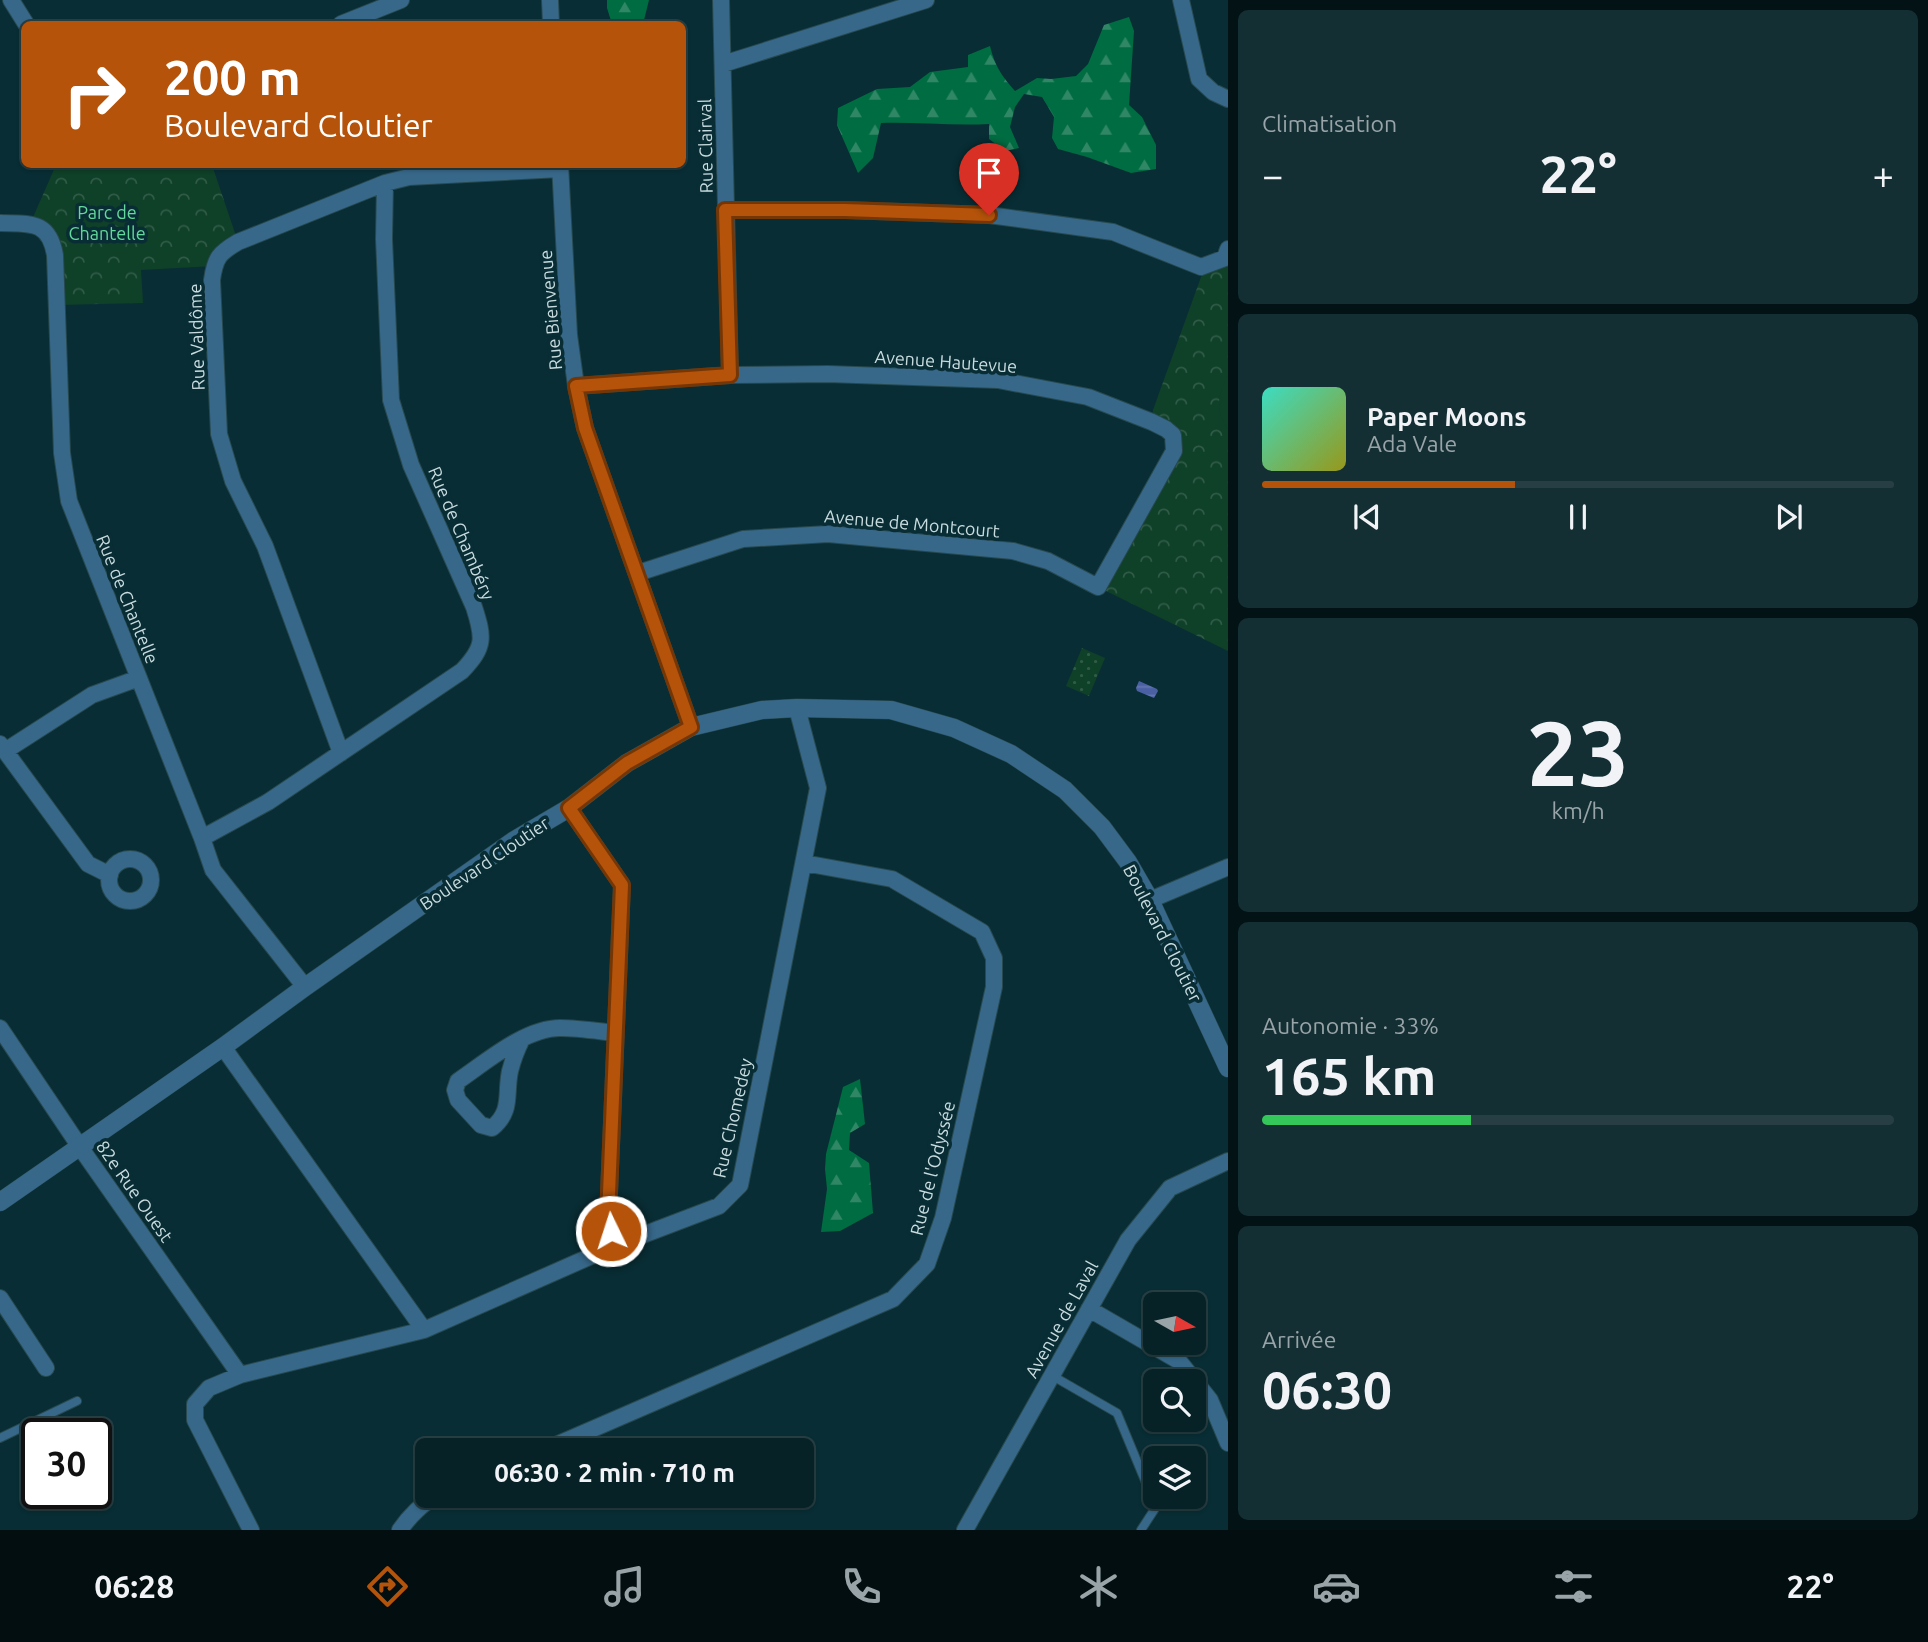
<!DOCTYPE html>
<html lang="fr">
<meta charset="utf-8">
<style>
:root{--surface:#062227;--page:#142f33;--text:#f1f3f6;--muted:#98a4a7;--line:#273f44;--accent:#b45309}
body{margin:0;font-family:Ubuntu,sans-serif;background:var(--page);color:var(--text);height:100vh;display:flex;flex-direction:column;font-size:26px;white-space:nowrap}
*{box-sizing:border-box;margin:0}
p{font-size:23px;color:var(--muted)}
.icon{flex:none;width:38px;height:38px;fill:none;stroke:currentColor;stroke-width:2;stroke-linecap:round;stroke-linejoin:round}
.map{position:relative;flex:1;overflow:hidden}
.side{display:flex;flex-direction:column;gap:10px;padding:10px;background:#031315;width:700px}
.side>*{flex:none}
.guide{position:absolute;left:21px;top:21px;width:665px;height:147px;border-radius:10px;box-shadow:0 2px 5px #0004,0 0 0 2px var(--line);background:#b45309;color:#fff;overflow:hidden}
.needle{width:46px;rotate:99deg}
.fabs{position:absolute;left:1143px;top:1292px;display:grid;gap:14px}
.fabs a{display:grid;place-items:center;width:63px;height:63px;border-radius:10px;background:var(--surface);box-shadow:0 2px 5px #0004,0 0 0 2px var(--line);font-size:35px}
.speed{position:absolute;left:21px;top:1418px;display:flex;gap:14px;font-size:35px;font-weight:700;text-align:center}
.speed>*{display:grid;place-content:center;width:91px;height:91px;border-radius:50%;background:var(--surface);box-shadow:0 2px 5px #0004,0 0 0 2px var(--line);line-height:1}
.speed .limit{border:4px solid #111;border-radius:10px;background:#fff;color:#111}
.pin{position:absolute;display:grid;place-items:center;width:60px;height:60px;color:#fff;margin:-72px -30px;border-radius:50% 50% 50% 0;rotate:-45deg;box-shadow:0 0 7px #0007}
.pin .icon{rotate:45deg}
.me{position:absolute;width:77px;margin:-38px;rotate:356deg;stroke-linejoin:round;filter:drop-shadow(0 0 5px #0008)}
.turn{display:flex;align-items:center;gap:24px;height:147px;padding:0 28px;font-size:32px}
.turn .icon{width:91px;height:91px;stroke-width:2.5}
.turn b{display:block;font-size:49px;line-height:60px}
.big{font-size:52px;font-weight:700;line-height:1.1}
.side .card{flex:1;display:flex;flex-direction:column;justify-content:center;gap:10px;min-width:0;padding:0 24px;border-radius:10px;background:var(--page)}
.side .dial{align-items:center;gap:0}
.dial b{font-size:91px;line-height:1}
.song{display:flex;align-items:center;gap:21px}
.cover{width:84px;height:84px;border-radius:10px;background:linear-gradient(135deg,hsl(170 70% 55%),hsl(60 70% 35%))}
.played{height:7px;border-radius:4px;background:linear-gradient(90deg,var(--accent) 40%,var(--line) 40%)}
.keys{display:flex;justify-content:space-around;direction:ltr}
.heat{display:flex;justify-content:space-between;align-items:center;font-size:38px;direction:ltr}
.charge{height:10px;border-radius:5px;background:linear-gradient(90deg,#34c759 33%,var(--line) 0)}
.trip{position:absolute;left:415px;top:1438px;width:399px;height:70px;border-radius:10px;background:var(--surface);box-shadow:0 2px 5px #0004,0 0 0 2px var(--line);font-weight:700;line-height:70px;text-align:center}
.dock{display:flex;height:112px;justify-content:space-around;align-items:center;background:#020e10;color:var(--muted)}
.dock .icon{width:49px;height:49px}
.dock .active{color:var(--accent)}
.dock b{font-size:32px;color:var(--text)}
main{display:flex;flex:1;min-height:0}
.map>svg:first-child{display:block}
.grass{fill:url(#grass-dots)}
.forest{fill:url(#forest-firs)}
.park{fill:url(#park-crowns)}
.pitch{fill:#0f4028}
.water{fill:url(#water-rules)}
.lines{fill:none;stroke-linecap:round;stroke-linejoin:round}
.service-casing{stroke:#27494f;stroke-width:10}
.minor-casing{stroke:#27494f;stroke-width:18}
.tertiary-casing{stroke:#27494f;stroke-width:19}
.service{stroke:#37688a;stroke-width:8}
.minor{stroke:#37688a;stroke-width:16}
.tertiary{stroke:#37688a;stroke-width:18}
.route-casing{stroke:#753606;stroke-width:18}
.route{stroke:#b45309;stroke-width:12}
.labels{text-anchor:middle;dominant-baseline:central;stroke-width:7;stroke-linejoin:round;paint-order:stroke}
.street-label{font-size:18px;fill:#c8dbdf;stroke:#082d34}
.park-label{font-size:18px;fill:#64d99b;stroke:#082d34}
</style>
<main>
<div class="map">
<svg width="1228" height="1530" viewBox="0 0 1228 1530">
<defs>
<pattern id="grass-dots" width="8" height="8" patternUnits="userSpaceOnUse" patternTransform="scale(1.75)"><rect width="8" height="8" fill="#0f4028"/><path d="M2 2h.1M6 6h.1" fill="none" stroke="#305b47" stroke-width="1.8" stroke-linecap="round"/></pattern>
<pattern id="forest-firs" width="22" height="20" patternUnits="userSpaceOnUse" patternTransform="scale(1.75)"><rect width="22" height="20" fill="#006c41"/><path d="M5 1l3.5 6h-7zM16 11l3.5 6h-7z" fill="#308765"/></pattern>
<pattern id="park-crowns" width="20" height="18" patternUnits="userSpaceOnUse" patternTransform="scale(1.75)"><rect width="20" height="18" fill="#0f4028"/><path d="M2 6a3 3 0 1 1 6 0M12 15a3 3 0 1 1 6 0" fill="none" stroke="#305b47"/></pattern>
<pattern id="water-rules" width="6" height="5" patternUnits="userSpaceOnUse" patternTransform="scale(1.75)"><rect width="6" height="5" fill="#4b60a3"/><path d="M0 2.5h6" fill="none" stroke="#6376af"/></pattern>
</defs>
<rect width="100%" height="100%" fill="#082d34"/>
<!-- grass -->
<path class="grass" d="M1082,648L1105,658L1089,696L1066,686Z"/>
<!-- forest -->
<path class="forest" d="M607,0H649L643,24H612L607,8Z
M1129,17L1134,31L1129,105L1142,117L1156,145V169L1131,173L1087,157L1058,149L1052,138L1054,117L1042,97L1024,94L1015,107L1010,127L1019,148L1005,151L989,139V124C953,126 917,122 881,123L873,158L858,173L837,125L838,108L877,89L910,87L930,72L968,67V55L990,46C995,66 1001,75 1015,91L1037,78L1051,79L1076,76L1088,64L1104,25Z
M860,1079L865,1124L850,1133L849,1150L869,1163L873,1213L840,1231L821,1232L827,1189L825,1169L826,1154L843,1087Z"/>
<!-- park -->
<path class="park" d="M56,165H212L238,242L214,266L141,270L143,303L57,305L55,255L30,224Z
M1228,249V651L1098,587L1173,435L1152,422L1153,410L1205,266Z"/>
<!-- pitch -->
<path class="pitch" d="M1228,375V430C1215,409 1217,397 1228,375Z"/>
<!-- water -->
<path class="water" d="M1139,681L1157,689L1158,691L1154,698L1137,691L1136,688Z"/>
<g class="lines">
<!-- service casing -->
<g class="service-casing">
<path id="service" d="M1051,1375L1117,1413L1156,1507L1141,1530
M0,1438L77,1401"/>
</g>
<!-- minor casing -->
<g class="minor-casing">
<path id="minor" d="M11,0L26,24
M550,0L551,24
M721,0L730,375
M1181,0L1199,79L1213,92L1228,99
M341,24L401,0
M723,64L926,0
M560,164L569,335L576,386L585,428L691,727
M725,210H845L989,215L1113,232L1201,267L1225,258L1228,249
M0,223C30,224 49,220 55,255L62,453L69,501L202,838L213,870L305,987
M576,386L730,375L828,374L998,380L1088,397L1152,422L1166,429L1173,435L1174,451L1098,587L1048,561L1013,551L828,534L743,539L638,573
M0,744L88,864L110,875
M5,751L92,695L139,678
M341,753L265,546L233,481L219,434L212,280C215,258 219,253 238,242L385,183L409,177L560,169
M569,808L622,885L608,1217L614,1246
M202,838L268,802L462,671C485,647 484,638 474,607L411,465L391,400L384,239L385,183
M109 880a21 21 0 1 1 42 0a21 21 0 1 1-42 0Z
M1150,900L1228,867
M0,1028L80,1147L240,1375
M522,1039C517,1049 513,1059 510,1071C505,1094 513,1111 492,1128L481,1125L458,1100L455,1090L458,1081C486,1062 525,1028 560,1028C578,1028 597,1031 615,1033
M223,1047L424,1330
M0,1298L46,1368
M1089,1309L1179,1361L1210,1400L1228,1443
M542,1451L893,1299L927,1264L943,1218L994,987V958L982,932L892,879L804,863
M251,1530L195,1420V1404L209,1388L240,1375L424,1330L614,1246L719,1206L740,1185L818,788L797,708
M400,1530C408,1518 423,1502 437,1496
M965,1530L1128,1240L1170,1188L1228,1161"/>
</g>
<!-- tertiary casing -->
<g class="tertiary-casing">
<path id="tertiary" d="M0,1202L223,1047L305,987L513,841L569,808L627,763L691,727L762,710L797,708L891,710L954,728L1011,754L1065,790L1102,827L1128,862L1150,900L1228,1068"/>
</g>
<!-- service -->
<use href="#service" class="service"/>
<!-- minor -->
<use href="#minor" class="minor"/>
<!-- tertiary -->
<use href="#tertiary" class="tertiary"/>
</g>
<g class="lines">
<!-- route casing -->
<g class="route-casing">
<path id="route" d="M611,1231L608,1217L622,885L569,808L627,763L691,727L585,428L576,386L730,375L725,210H845L989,215"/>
</g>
<!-- route -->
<use href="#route" class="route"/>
</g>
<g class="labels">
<!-- street labels -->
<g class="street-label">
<text transform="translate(705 146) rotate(-91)">Rue Clairval</text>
<text transform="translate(550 310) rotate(-95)">Rue Bienvenue</text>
<text transform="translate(196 337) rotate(-92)">Rue Valdôme</text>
<text transform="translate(946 361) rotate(4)">Avenue Hautevue</text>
<text transform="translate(912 523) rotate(5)">Avenue de Montcourt</text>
<text transform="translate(462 533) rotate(67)">Rue de Chambéry</text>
<text transform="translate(128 599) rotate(68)">Rue de Chantelle</text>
<text transform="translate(484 863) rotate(-34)">Boulevard Cloutier</text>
<text transform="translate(1163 933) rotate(63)">Boulevard Cloutier</text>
<text transform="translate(732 1118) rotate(-77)">Rue Chomedey</text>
<text transform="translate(932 1168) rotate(-76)">Rue de l'Odyssée</text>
<text transform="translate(135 1191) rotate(55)">82e Rue Ouest</text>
<text transform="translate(1061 1319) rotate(-61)">Avenue de Laval</text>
</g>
<!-- park labels -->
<g class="park-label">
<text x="107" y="212">Parc de<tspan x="107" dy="21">Chantelle</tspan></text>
</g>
</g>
</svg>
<div class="fabs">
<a><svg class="needle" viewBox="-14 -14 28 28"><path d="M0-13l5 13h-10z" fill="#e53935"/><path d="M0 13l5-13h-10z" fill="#98a4a7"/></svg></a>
<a><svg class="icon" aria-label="search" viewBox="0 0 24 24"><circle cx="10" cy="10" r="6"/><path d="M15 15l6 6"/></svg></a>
<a><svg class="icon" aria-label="layers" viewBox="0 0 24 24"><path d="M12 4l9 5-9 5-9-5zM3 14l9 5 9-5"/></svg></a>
</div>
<div class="speed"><div class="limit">30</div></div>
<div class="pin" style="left:989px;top:215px;background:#d93025"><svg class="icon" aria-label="arrive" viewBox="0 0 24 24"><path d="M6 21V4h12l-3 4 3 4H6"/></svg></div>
<svg class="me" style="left:611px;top:1231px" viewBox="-20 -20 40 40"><circle r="17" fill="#b45309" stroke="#fff" stroke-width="3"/><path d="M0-11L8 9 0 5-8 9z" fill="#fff"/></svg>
<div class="trip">06:30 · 2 min · 710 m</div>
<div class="guide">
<div class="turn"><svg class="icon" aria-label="right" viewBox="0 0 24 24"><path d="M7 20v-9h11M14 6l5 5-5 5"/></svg><div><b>200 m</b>Boulevard Cloutier</div></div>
</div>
</div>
<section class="side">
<div class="card"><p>Climatisation</p>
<div class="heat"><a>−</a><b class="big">22°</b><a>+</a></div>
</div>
<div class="card">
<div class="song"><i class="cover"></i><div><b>Paper Moons</b><p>Ada Vale</p></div></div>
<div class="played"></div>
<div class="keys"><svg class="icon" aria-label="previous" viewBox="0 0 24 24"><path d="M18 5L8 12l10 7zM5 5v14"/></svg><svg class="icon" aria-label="pause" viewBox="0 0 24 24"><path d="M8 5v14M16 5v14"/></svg><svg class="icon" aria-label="next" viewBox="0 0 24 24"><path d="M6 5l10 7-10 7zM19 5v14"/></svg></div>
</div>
<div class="card dial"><b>23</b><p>km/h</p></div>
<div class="card"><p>Autonomie · 33%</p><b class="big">165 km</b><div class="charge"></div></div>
<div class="card"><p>Arrivée</p><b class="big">06:30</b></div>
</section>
</main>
<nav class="dock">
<b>06:28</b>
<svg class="icon active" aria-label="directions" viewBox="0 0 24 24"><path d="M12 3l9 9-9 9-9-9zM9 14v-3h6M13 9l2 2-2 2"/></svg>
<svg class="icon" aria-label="music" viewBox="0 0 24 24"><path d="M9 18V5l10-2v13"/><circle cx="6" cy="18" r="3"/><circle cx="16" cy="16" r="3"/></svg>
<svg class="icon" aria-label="phone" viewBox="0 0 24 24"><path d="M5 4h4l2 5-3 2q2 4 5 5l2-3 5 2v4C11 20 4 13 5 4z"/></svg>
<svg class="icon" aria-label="climate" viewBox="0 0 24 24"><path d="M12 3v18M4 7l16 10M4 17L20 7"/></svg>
<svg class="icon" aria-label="car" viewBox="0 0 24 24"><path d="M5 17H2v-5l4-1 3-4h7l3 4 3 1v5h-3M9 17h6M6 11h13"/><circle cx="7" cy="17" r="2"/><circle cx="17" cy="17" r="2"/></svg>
<svg class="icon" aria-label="filters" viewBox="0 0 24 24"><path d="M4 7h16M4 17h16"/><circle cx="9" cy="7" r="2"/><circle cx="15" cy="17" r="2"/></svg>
<b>22°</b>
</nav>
